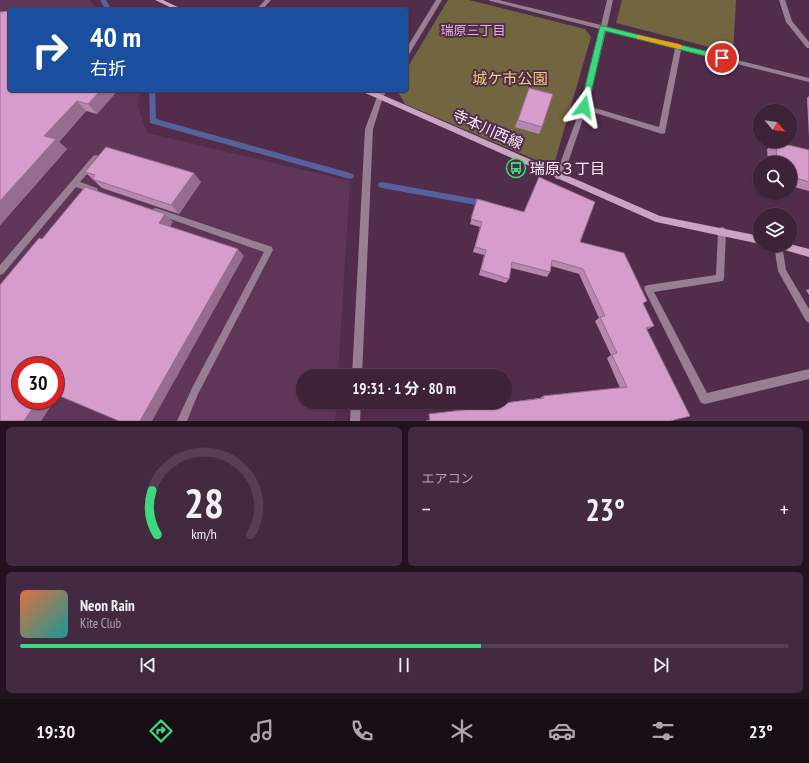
<!DOCTYPE html>
<html lang="ja">
<meta charset="utf-8">
<style>
:root{--surface:#3d2238;--page:#442a40;--text:#f1f3f6;--muted:#ada4ae;--line:#563f53;--accent:#3dd77d}
body{margin:0;font-family:"PT Sans Narrow","Noto Sans JP",sans-serif;background:var(--page);color:var(--text);height:100vh;display:flex;flex-direction:column;font-size:15px;white-space:nowrap}
*{box-sizing:border-box;margin:0}
p{font-size:13px;color:var(--muted)}
.icon{flex:none;width:22px;height:22px;fill:none;stroke:currentColor;stroke-width:2;stroke-linecap:round;stroke-linejoin:round}
.map{position:relative;height:421px;overflow:hidden}
.sheet{display:flex;flex-direction:column;gap:6px;padding:6px;background:#22131f;flex:1}
.sheet>*{flex:none}
.top-card{position:absolute;left:8px;top:8px;width:400px;height:84px;border-radius:4px;box-shadow:0 1px 3px #0004,0 0 0 1px var(--line);background:#1a4fa0;color:#fff;overflow:hidden}
.needle{width:26px;rotate:118deg}
.tools{position:absolute;left:753px;top:104px;display:grid;gap:8px}
.tools a{display:grid;place-items:center;width:44px;height:44px;border-radius:50%;background:var(--surface);box-shadow:0 1px 3px #0004,0 0 0 1px var(--line);font-size:20px}
.speed{position:absolute;left:12px;top:357px;display:flex;gap:8px;font-size:20px;font-weight:700;text-align:center}
.speed>*{display:grid;place-content:center;width:52px;height:52px;border-radius:50%;background:var(--surface);box-shadow:0 1px 3px #0004,0 0 0 1px var(--line);line-height:1}
.speed .limit{border:6px solid #d22;background:#fff;color:#111}
.pin{position:absolute;display:grid;place-items:center;width:34px;height:34px;color:#fff;margin:-17px;border:2px solid #fff;border-radius:50%;box-shadow:0 1px 4px #0007}
.me{position:absolute;width:44px;margin:-22px;rotate:13deg;stroke-linejoin:round;filter:drop-shadow(0 0 3px #0008)}
.turn{display:flex;align-items:center;gap:14px;height:84px;padding:0 16px;font-size:18px}
.turn .icon{width:52px;height:52px;stroke-width:2.5}
.turn b{display:block;font-size:28px;line-height:34px}
.big{font-size:30px;font-weight:700;line-height:1.1}
.sheet .widget{flex:1;display:flex;flex-direction:column;justify-content:center;gap:6px;min-width:0;padding:0 14px;border-radius:6px;background:var(--page)}
.sheet .dial{align-items:center;gap:0}
.dial svg{height:104px;overflow:visible;fill:none;stroke:var(--line);stroke-width:7;stroke-linecap:round;text-anchor:middle}
.dial text{fill:var(--text);stroke:none}
.song{display:flex;align-items:center;gap:12px}
.cover{width:48px;height:48px;border-radius:6px;background:linear-gradient(135deg,hsl(20 70% 55%),hsl(180 70% 35%))}
.played{height:4px;border-radius:2px;background:linear-gradient(90deg,var(--accent) 60%,var(--line) 60%)}
.keys{display:flex;justify-content:space-around;direction:ltr}
.heat{display:flex;justify-content:space-between;align-items:center;font-size:22px;direction:ltr}
.sheet .tiles{flex:1;display:grid;gap:6px;grid-template-columns:1fr 1fr}
.widget:last-child{grid-column:span 2}
.trip{position:absolute;left:296px;top:369px;width:216px;height:40px;border-radius:20px;background:var(--surface);box-shadow:0 1px 3px #0004,0 0 0 1px var(--line);font-weight:700;line-height:40px;text-align:center}
.menu{display:flex;height:64px;justify-content:space-around;align-items:center;background:#180e16;color:var(--muted)}
.menu .icon{width:28px;height:28px}
.menu .selected{color:var(--accent)}
.menu b{font-size:18px;color:var(--text)}
.map>svg:first-child{display:block}
.built{fill:#5f3558;fill-rule:evenodd}
.green{fill:#726640}
.lines{fill:none;stroke-linecap:round;stroke-linejoin:round}
.stream{fill:#55629c;fill-rule:evenodd}
.service{fill:#977e92;fill-rule:evenodd}
.minor{fill:#977e92;fill-rule:evenodd}
.tertiary{fill:#977e92;fill-rule:evenodd}
.secondary{fill:#cba3c3;fill-rule:evenodd}
.wall{fill:#b886af}
.shaded-wall{fill:#966d8f}
.building{fill:#d69ccc;stroke:#966d8f}
.route{fill:#3dd77d;stroke:#288c51}
.slow{fill:#f59e0b}
.labels{text-anchor:middle;dominant-baseline:central;stroke-width:4;stroke-linejoin:round;paint-order:stroke}
.far-neighbourhood-label{font-size:13px;fill:#e0b3d7;stroke:#512d4b}
.park-label{font-size:15px;fill:#efd16f;stroke:#512d4b}
.street-label{font-size:15px;fill:#fceaf8;stroke:#512d4b}
.poi-label{font-size:15px;fill:#fceaf8;stroke:#512d4b;text-anchor:start}
</style>
<div class="map">
<svg width="809" height="421" viewBox="0 0 809 421">
<rect width="100%" height="100%" fill="#512d4b"/>
<!-- built -->
<path class="built" d="M0,0H90L95,7L100,10H10V90H140L138,107L147,133L350,181L338,376H303V402H337L335,421H0ZM21,366H55V400H21Z"/>
<!-- green -->
<path class="green" d="M448,0H469L585,29L591,37L555,161L543,163L405,104L397,90H406V70Z
M622,0H736L733,53L616,23Z"/>
<g class="lines">
<!-- stream -->
<path class="stream" d="M100,0H106L112,10H106Z
M149,90H155L156,119L350,173L353,174L354,176L353,178L350,179L150,123Z
M382,182L487,201L490,202L491,204L490,206L487,207L382,188L379,187L378,185L379,183Z"/>
<!-- service -->
<path class="service" d="M96,155L99,156L100,158L99,160L80,182L97,188L98,190L97,192L94,193L76,187L3,274L0,275V265L93,156Z
M156,208L269,246L272,247L273,250L198,394L187,421H177L192,388L264,252L153,213L152,211L153,209Z"/>
<!-- minor -->
<path class="minor" d="M265,0H271L262,10H256Z
M436,0H442L408,56H406V49Z
M489,0H499L601,25L607,0H613L607,27L809,78V82L681,50L665,133L662,134L586,110L563,177L562,179H556L555,177L581,107L600,29L490,1ZM606,31L675,48L659,127L588,106Z
M779,0H785L792,21L809,42V48H807L786,22Z
M381,90H387L382,99L380,100L377,97Z
M722,227L725,228L726,231L724,278L723,281L654,292L707,393L809,369V379L705,404L701,403L644,289L645,286L648,285L716,275L718,231L719,228Z
M774,245H782L786,270L809,309V323L806,321L778,271Z"/>
<!-- tertiary -->
<path class="tertiary" d="M380,94L383,97L373,129L362,376H352L365,129L377,97Z
M351,402H361L360,421H350Z"/>
<!-- secondary -->
<path class="secondary" d="M155,0H163L184,10H176Z
M362,90H371L660,216L760,236V244L656,222L363,92Z
M790,244L809,249V257L781,249L778,248L777,245H790Z"/>
</g>
<!-- wall -->
<path class="wall" d="M0,12L118,90L97,114L86,111L59,142L67,149L0,225Z
M529,88L542,127L539,134L515,127Z
M809,96V137L807,98Z
M776,142L809,150V191L790,186V163H768L767,149Z
M85,172L201,182L179,214L102,188Z
M477,199L524,212L580,242L643,304L654,326L646,330L690,416L429,420V414L502,405V404L505,403L540,398L543,396L620,388L607,358L611,355L595,321L599,318L579,274L551,266L550,272L547,277L511,268L509,279L506,283L479,275L484,255L473,252L480,227L470,224Z
M809,289V295L806,290Z"/>
<!-- shaded-wall -->
<path class="shaded-wall" d="M101,90H118L97,114L88,104Z
M77,101L86,111L59,142L67,149L0,225V201L44,136Z
M194,173L201,182L179,214L171,205Z
M165,214L173,222L167,231L159,223Z
M238,249L244,256L152,421H140Z
M654,326L648,329L640,332L646,328Z
M55,392L60,393L55,400Z
M38,400H55L41,421H24Z"/>
<!-- building -->
<path class="building" d="M10,11V90H101L88,104L77,101L44,136L56,139L0,201V12Z
M529,88L553,94L542,127L518,120Z
M776,142L809,150V182L790,176V163H777Z
M106,147L194,173L171,205L92,179L95,175L85,172Z
M539,177L595,202L580,242L624,253L647,301L643,303L654,326L646,328L690,416L670,421H426L430,420L429,414L505,405V403L544,398L543,396L627,387L612,355L617,353L600,317L605,316L583,269L552,260L550,272L512,262L509,279L481,270L486,250L475,247L482,222L471,219L477,199L524,212Z
M85,187L165,214L159,223L238,249L140,421H119L55,394V366H21V400H38L24,421H0V285L39,238L42,239Z"/>
<!-- route -->
<path class="route" d="M600,26H603L722,55L725,58L722,60L605,31L588,107L584,110L580,107Z"/>
<!-- slow -->
<path class="slow" d="M637,35L679,44L683,47L679,49L640,39H637Z"/>
<!-- icons -->
<defs>
<g id="bus-ring" transform="scale(1)"><circle r="9.5" fill="#512d4b" stroke="#3dd77d" stroke-width="1.5"/><path d="M-5-6H5V4H4V6H2V4H-2V6H-4V4H-5ZM-3.5-4V0h7V-4ZM-3.5 1.2v1.5H-2V1.2ZM2 1.2v1.5H3.5V1.2Z" fill="#3dd77d"/></g>
</defs>
<g fill-rule="evenodd">
<use href="#bus-ring" x="516" y="168"/>
</g>
<g class="labels">
<!-- far-neighbourhood labels -->
<g class="far-neighbourhood-label">
<text x="473" y="30">瑞原三丁目</text>
</g>
<!-- park labels -->
<g class="park-label">
<text x="510" y="78">城ケ市公園</text>
</g>
<!-- street labels -->
<g class="street-label">
<text transform="translate(488 129) rotate(24)">寺本川西線</text>
</g>
<!-- poi labels -->
<g class="poi-label">
<text x="530" y="168">瑞原３丁目</text>
</g>
</g>
</svg>
<div class="tools">
<a><svg class="needle" viewBox="-14 -14 28 28"><path d="M0-13l5 13h-10z" fill="#e53935"/><path d="M0 13l5-13h-10z" fill="#ada4ae"/></svg></a>
<a><svg class="icon" aria-label="search" viewBox="0 0 24 24"><circle cx="10" cy="10" r="6"/><path d="M15 15l6 6"/></svg></a>
<a><svg class="icon" aria-label="layers" viewBox="0 0 24 24"><path d="M12 4l9 5-9 5-9-5zM3 14l9 5 9-5"/></svg></a>
</div>
<div class="speed"><div class="limit">30</div></div>
<div class="pin" style="left:722px;top:58px;background:#d93025"><svg class="icon" aria-label="arrive" viewBox="0 0 24 24"><path d="M6 21V4h12l-3 4 3 4H6"/></svg></div>
<svg class="me" style="left:584px;top:107px" viewBox="-20 -20 40 40"><path d="M0-17L14 15 0 8-14 15z" fill="#3dd77d" stroke="#fff" stroke-width="4"/></svg>
<div class="trip">19:31 · 1 分 · 80 m</div>
<div class="top-card">
<div class="turn"><svg class="icon" aria-label="right" viewBox="0 0 24 24"><path d="M7 20v-9h11M14 6l5 5-5 5"/></svg><div><b>40 m</b>右折</div></div>
</div>
</div>
<section class="sheet">
<div class="tiles">
<div class="widget dial"><svg viewBox="0 0 100 80">
<path d="M14 69A42 42 0 1 1 86 69"/>
<path d="M14 69A42 42 0 0 1 10 35" stroke="#3dd77d"/>
<text x="50" y="56" font-size="32" font-weight="700">28</text>
<text x="50" y="72" font-size="11">km/h</text>
</svg></div>
<div class="widget"><p>エアコン</p>
<div class="heat"><a>−</a><b class="big">23°</b><a>+</a></div>
</div>
<div class="widget">
<div class="song"><i class="cover"></i><div><b>Neon Rain</b><p>Kite Club</p></div></div>
<div class="played"></div>
<div class="keys"><svg class="icon" aria-label="previous" viewBox="0 0 24 24"><path d="M18 5L8 12l10 7zM5 5v14"/></svg><svg class="icon" aria-label="pause" viewBox="0 0 24 24"><path d="M8 5v14M16 5v14"/></svg><svg class="icon" aria-label="next" viewBox="0 0 24 24"><path d="M6 5l10 7-10 7zM19 5v14"/></svg></div>
</div>
</div>
</section>
<nav class="menu">
<b>19:30</b>
<svg class="icon selected" aria-label="directions" viewBox="0 0 24 24"><path d="M12 3l9 9-9 9-9-9zM9 14v-3h6M13 9l2 2-2 2"/></svg>
<svg class="icon" aria-label="music" viewBox="0 0 24 24"><path d="M9 18V5l10-2v13"/><circle cx="6" cy="18" r="3"/><circle cx="16" cy="16" r="3"/></svg>
<svg class="icon" aria-label="phone" viewBox="0 0 24 24"><path d="M5 4h4l2 5-3 2q2 4 5 5l2-3 5 2v4C11 20 4 13 5 4z"/></svg>
<svg class="icon" aria-label="climate" viewBox="0 0 24 24"><path d="M12 3v18M4 7l16 10M4 17L20 7"/></svg>
<svg class="icon" aria-label="car" viewBox="0 0 24 24"><path d="M5 17H2v-5l4-1 3-4h7l3 4 3 1v5h-3M9 17h6M6 11h13"/><circle cx="7" cy="17" r="2"/><circle cx="17" cy="17" r="2"/></svg>
<svg class="icon" aria-label="filters" viewBox="0 0 24 24"><path d="M4 7h16M4 17h16"/><circle cx="9" cy="7" r="2"/><circle cx="15" cy="17" r="2"/></svg>
<b>23°</b>
</nav>
